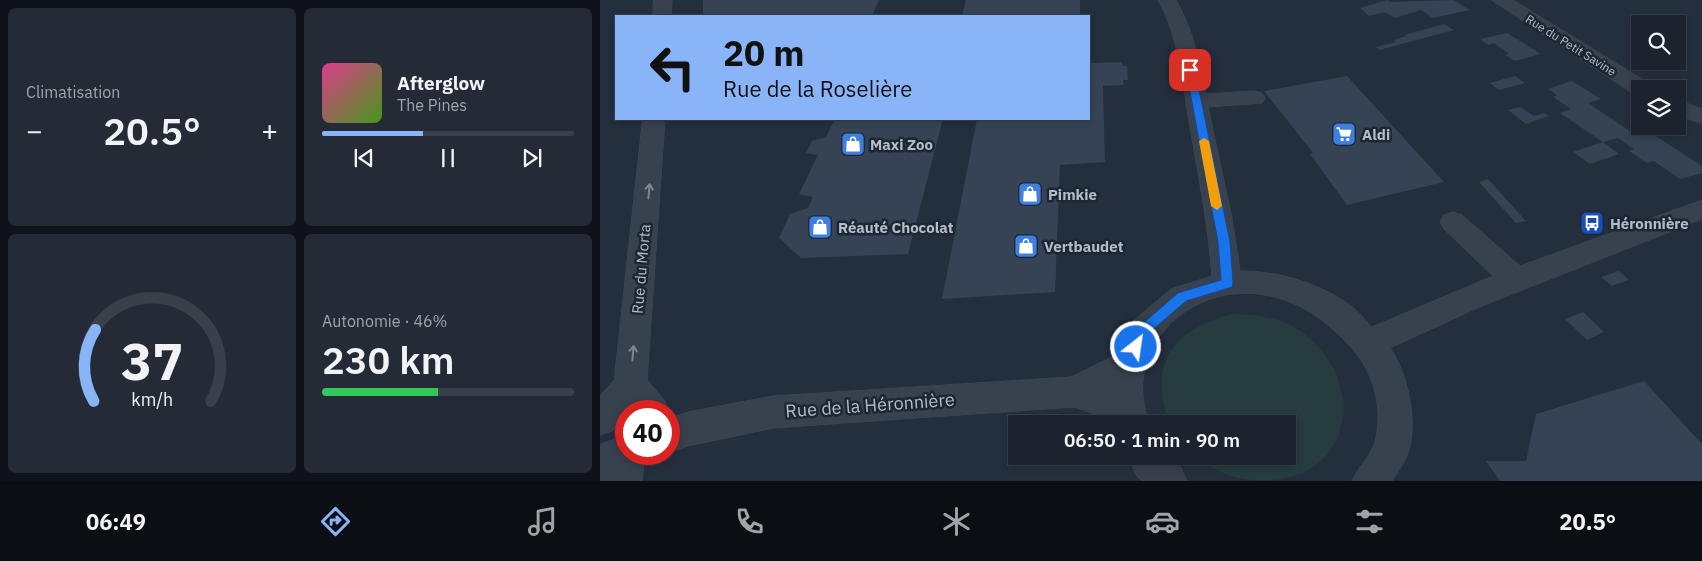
<!DOCTYPE html>
<html lang="fr">
<meta charset="utf-8">
<style>
:root{--surface:#1b232e;--page:#242b36;--text:#f1f3f6;--muted:#a0a4aa;--line:#39404a;--accent:#8ab4f8}
body{margin:0;font-family:"IBM Plex Sans",sans-serif;background:var(--page);color:var(--text);height:100vh;display:flex;flex-direction:column;font-size:19px;white-space:nowrap}
*{box-sizing:border-box;margin:0}
p{font-size:16px;color:var(--muted)}
.icon{flex:none;width:28px;height:28px;fill:none;stroke:currentColor;stroke-width:2;stroke-linecap:round;stroke-linejoin:round}
.map{position:relative;flex:1;overflow:hidden}
.sheet{display:flex;flex-direction:column;gap:8px;padding:8px;background:#0f1319;width:600px}
.sheet>*{flex:none}
.top-card{position:absolute;left:15px;top:15px;width:475px;height:105px;border-radius:0px;box-shadow:0 2px 8px #0003,0 0 0 1px var(--line);background:#8ab4f8;color:#111;overflow:hidden}
.buttons{position:absolute;left:1031px;top:15px;display:grid;gap:10px}
.buttons a{display:grid;place-items:center;width:55px;height:55px;border-radius:0px;background:var(--surface);box-shadow:0 2px 8px #0003,0 0 0 1px var(--line);font-size:25px}
.speed{position:absolute;left:15px;top:400px;display:flex;gap:10px;font-size:25px;font-weight:700;text-align:center}
.speed>*{display:grid;place-content:center;width:65px;height:65px;border-radius:50%;background:var(--surface);box-shadow:0 2px 8px #0003,0 0 0 1px var(--line);line-height:1}
.speed .limit{border:8px solid #d22;background:#fff;color:#111}
.pin{position:absolute;display:grid;place-items:center;width:42px;height:42px;color:#fff;margin:-21px;border-radius:10px;box-shadow:0 2px 8px #0006}
.me{position:absolute;width:55px;margin:-28px;rotate:30deg;stroke-linejoin:round;filter:drop-shadow(0 0 4px #0008)}
.turn{display:flex;align-items:center;gap:18px;height:105px;padding:0 25px;font-size:22px}
.turn .icon{width:65px;height:65px;stroke-width:2.5}
.turn b{display:block;font-size:35px;line-height:42px}
.big{font-size:38px;font-weight:600;line-height:1.1}
.sheet .tile{flex:1;display:flex;flex-direction:column;justify-content:center;gap:8px;min-width:0;padding:0 18px;border-radius:8px;background:var(--page)}
.sheet .dial{align-items:center;gap:0}
.dial svg{height:130px;overflow:visible;fill:none;stroke:var(--line);stroke-width:7;stroke-linecap:round;text-anchor:middle}
.dial text{fill:var(--text);stroke:none}
.song{display:flex;align-items:center;gap:15px}
.cover{width:60px;height:60px;border-radius:8px;background:linear-gradient(135deg,hsl(330 70% 55%),hsl(100 70% 35%))}
.played{height:5px;border-radius:2px;background:linear-gradient(90deg,var(--accent) 40%,var(--line) 40%)}
.keys{display:flex;justify-content:space-around;direction:ltr}
.heat{display:flex;justify-content:space-between;align-items:center;font-size:28px;direction:ltr}
.charge{height:8px;border-radius:4px;background:linear-gradient(90deg,#34c759 46%,var(--line) 0)}
.sheet .tiles{flex:1;display:grid;gap:8px;grid-template-columns:repeat(2,1fr)}
.trip{position:absolute;left:408px;top:415px;width:288px;height:50px;border-radius:0px;background:var(--surface);box-shadow:0 2px 8px #0003,0 0 0 1px var(--line);font-weight:600;line-height:50px;text-align:center}
.tabs{display:flex;height:80px;justify-content:space-around;align-items:center;background:#0b0e12;color:var(--muted)}
.tabs .icon{width:35px;height:35px}
.tabs .current{color:var(--accent)}
.tabs b{font-size:22px;color:var(--text)}
main{display:flex;flex:1;min-height:0}
.map>svg:first-child{display:block}
.green{fill:#263c3f}
.building{fill:#364354}
.lines{fill:none;stroke-linecap:round;stroke-linejoin:round}
.minor-casing{stroke:#414a57;stroke-width:1}
.minor{fill:#38414e;fill-rule:evenodd}
.oneway{stroke:#7c8592}
.route{fill:#1a73e8;stroke:#114b97}
.slow{fill:#f59e0b}
.labels{text-anchor:middle;dominant-baseline:central;stroke-width:5;stroke-linejoin:round;paint-order:stroke}
.far-street-label{font-size:12px;fill:#b4bcc9;stroke:#1d2633}
.poi-label{font-size:15px;font-weight:bold;fill:#b4bcc9;stroke:#1d2633;text-anchor:start}
.street-label{font-size:15px;fill:#b4bcc9;stroke:#1d2633}
.near-street-label{font-size:18px;fill:#b4bcc9;stroke:#1d2633}
</style>
<main>
<section class="sheet">
<div class="tiles">
<div class="tile"><p>Climatisation</p>
<div class="heat"><a>−</a><b class="big">20.5°</b><a>+</a></div>
</div>
<div class="tile">
<div class="song"><i class="cover"></i><div><b>Afterglow</b><p>The Pines</p></div></div>
<div class="played"></div>
<div class="keys"><svg class="icon" aria-label="previous" viewBox="0 0 24 24"><path d="M18 5L8 12l10 7zM5 5v14"/></svg><svg class="icon" aria-label="pause" viewBox="0 0 24 24"><path d="M8 5v14M16 5v14"/></svg><svg class="icon" aria-label="next" viewBox="0 0 24 24"><path d="M6 5l10 7-10 7zM19 5v14"/></svg></div>
</div>
<div class="tile dial"><svg viewBox="0 0 100 80">
<path d="M14 69A42 42 0 1 1 86 69"/>
<path d="M14 69A42 42 0 0 1 15 25" stroke="#8ab4f8"/>
<text x="50" y="56" font-size="32" font-weight="700">37</text>
<text x="50" y="72" font-size="11">km/h</text>
</svg></div>
<div class="tile"><p>Autonomie · 46%</p><b class="big">230 km</b><div class="charge"></div></div>
</div>
</section>
<div class="map">
<svg width="1102" height="481" viewBox="0 0 1102 481">
<rect width="100%" height="100%" fill="#242f3e"/>
<!-- green -->
<path class="green" d="M632,314C652,315 671,316 688,324C764,362 764,472 673,480C656,481 637,480 621,472C612,468 603,462 595,456H686V424H570C546,364 574,329 632,314Z"/>
<!-- building -->
<path class="building" d="M103,0H279L272,16H103Z
M366,0H480V16H362Z
M787,0L790,2L854,0L870,10L833,18L821,10L795,18L785,12L769,16L760,8Z
M844,24L854,30L779,50L776,47L796,42L794,40L806,36L804,35Z
M907,33L941,54L915,61L905,55L909,54L894,43L888,45L880,39Z
M522,62V66H527L528,80H523L524,85L503,86L505,162L460,165L455,292L342,299L377,119H489V63Z
M747,76L844,182L747,205L710,154L713,153L664,91Z
M915,76L925,83L899,90L890,83Z
M972,81L1001,99L988,103L1033,133L1045,129L1102,166V173L1080,179L1054,161L1047,163L1029,151L1034,149L1018,138L1003,142L1019,154L990,164L973,152L1003,142L960,113L971,109L953,97L957,95L948,89Z
M920,107L934,116L944,113L949,116L926,124L908,110Z
M235,119H343L308,254L201,258L179,238L190,214L208,208L213,197L199,194L218,155L206,153L212,141L226,137Z
M888,179L926,221L916,223L879,182Z
M1019,271L1029,280L1012,286L1001,277Z
M983,312L1004,332L987,340L965,319Z
M1044,381L1102,444V481H900L886,461H926L936,414Z"/>
<g class="lines">
<!-- minor casing -->
<g class="minor-casing">
<path id="minor" d="M54,0H72L71,16H53Z
M558,0H576C593,29 599,61 606,94L654,91L662,93L665,98L662,103L608,107L632,218L640,271C677,271 716,282 747,303C756,309 764,319 772,327L893,276L844,229L840,222L844,215L853,212L862,215L920,266L1102,200V219L877,308L790,348C807,371 818,421 809,450C806,461 798,471 792,481H752C758,468 772,453 775,442C784,407 773,369 748,344C724,319 700,301 665,295C591,281 519,349 550,424H515L514,421L474,407L173,428L88,446L69,453V419L88,412L173,396L471,377L516,355L533,321L571,289L612,276C608,224 598,173 589,121C582,80 579,37 558,0Z
M892,0H913L1050,84L1053,89H1040V95L1034,94Z
M1078,100L1102,109V124L1078,115Z
M43,119H65L47,380L64,400L69,411H26V416L12,431L0,435V396L14,380Z
M26,435V454H45L42,481H4L5,479L0,481V445Z
M529,456H569L581,468L587,481H542L536,475Z"/>
</g>
<!-- minor -->
<use href="#minor" class="minor"/>
</g>
<!-- one-way arrows -->
<defs><path id="oneway-shaft" d="M-6 0H5M1.5-3L5.5 0L1.5 3" fill="none" stroke-width="1.6" stroke-linecap="round" stroke-linejoin="round" transform="scale(1.25)"/></defs>
<g class="oneway">
<use href="#oneway-shaft" transform="translate(49 191) rotate(-85)"/>
<use href="#oneway-shaft" transform="translate(33 353) rotate(-85)"/>
</g>
<!-- route -->
<path class="route" d="M590,68L595,70L630,242L633,283L632,287L586,301L549,333L541,351H532L530,347L540,326L578,293L621,280L618,242L586,70Z"/>
<!-- slow -->
<path class="slow" d="M604,138L609,141L622,206L617,210L611,206L599,141Z"/>
<!-- icons -->
<defs>
<g id="supermarket-square" transform="scale(1.25)"><rect x="-9" y="-9" width="18" height="18" rx="4" fill="#3f7fe0" stroke="#1d2633"/><path d="M-6-5.5h2.5l.6 2H6L4.5 2H-2.5L-4.4-4H-6ZM-1.5 3.2a1.3 1.3 0 1 0 .1 0ZM3 3.2a1.3 1.3 0 1 0 .1 0Z" fill="#fff"/></g>
<g id="shop-square" transform="scale(1.25)"><rect x="-9" y="-9" width="18" height="18" rx="4" fill="#3f7fe0" stroke="#1d2633"/><path d="M-5-2.5h2.3a2.7 3.5 0 0 1 5.4 0H5L5.5 6h-11ZM-1.5-2.5h3a1.5 2.3 0 0 0-3 0Z" fill="#fff"/></g>
<g id="bus-square" transform="scale(1.25)"><rect x="-9" y="-9" width="18" height="18" rx="4" fill="#1a4fb4" stroke="#1d2633"/><path d="M-5-6H5V4H4V6H2V4H-2V6H-4V4H-5ZM-3.5-4V0h7V-4ZM-3.5 1.2v1.5H-2V1.2ZM2 1.2v1.5H3.5V1.2Z" fill="#fff"/></g>
</defs>
<g fill-rule="evenodd">
<use href="#supermarket-square" x="744" y="134"/>
<use href="#shop-square" x="253" y="144"/>
<use href="#shop-square" x="430" y="194"/>
<use href="#bus-square" x="992" y="223"/>
<use href="#shop-square" x="220" y="227"/>
<use href="#shop-square" x="426" y="246"/>
</g>
<g class="labels">
<!-- far-street labels -->
<g class="far-street-label">
<text transform="translate(971 45) rotate(32)">Rue du Petit Savine</text>
</g>
<!-- poi labels -->
<g class="poi-label">
<text x="762" y="134">Aldi</text>
<text x="270" y="144">Maxi Zoo</text>
<text x="448" y="194">Pimkie</text>
<text x="1010" y="223">Héronnière</text>
<text x="238" y="227">Réauté Chocolat</text>
<text x="444" y="246">Vertbaudet</text>
</g>
<!-- street labels -->
<g class="street-label">
<text transform="translate(41 269) rotate(-85)">Rue du Morta</text>
</g>
<!-- near-street labels -->
<g class="near-street-label">
<text transform="translate(270 405) rotate(-4)">Rue de la Héronnière</text>
</g>
</g>
</svg>
<div class="buttons">
<a><svg class="icon" aria-label="search" viewBox="0 0 24 24"><circle cx="10" cy="10" r="6"/><path d="M15 15l6 6"/></svg></a>
<a><svg class="icon" aria-label="layers" viewBox="0 0 24 24"><path d="M12 4l9 5-9 5-9-5zM3 14l9 5 9-5"/></svg></a>
</div>
<div class="speed"><div class="limit">40</div></div>
<div class="pin" style="left:590px;top:70px;background:#d93025"><svg class="icon" aria-label="arrive" viewBox="0 0 24 24"><path d="M6 21V4h12l-3 4 3 4H6"/></svg></div>
<svg class="me" style="left:536px;top:347px" viewBox="-20 -20 40 40"><circle r="17" fill="#1a73e8" stroke="#fff" stroke-width="3"/><path d="M0-11L8 9 0 5-8 9z" fill="#fff"/></svg>
<div class="trip">06:50 · 1 min · 90 m</div>
<div class="top-card">
<div class="turn"><svg class="icon" aria-label="left" viewBox="0 0 24 24"><path d="M17 20v-9H6M10 6l-5 5 5 5"/></svg><div><b>20 m</b>Rue de la Roselière</div></div>
</div>
</div>
</main>
<nav class="tabs">
<b>06:49</b>
<svg class="icon current" aria-label="directions" viewBox="0 0 24 24"><path d="M12 3l9 9-9 9-9-9zM9 14v-3h6M13 9l2 2-2 2"/></svg>
<svg class="icon" aria-label="music" viewBox="0 0 24 24"><path d="M9 18V5l10-2v13"/><circle cx="6" cy="18" r="3"/><circle cx="16" cy="16" r="3"/></svg>
<svg class="icon" aria-label="phone" viewBox="0 0 24 24"><path d="M5 4h4l2 5-3 2q2 4 5 5l2-3 5 2v4C11 20 4 13 5 4z"/></svg>
<svg class="icon" aria-label="climate" viewBox="0 0 24 24"><path d="M12 3v18M4 7l16 10M4 17L20 7"/></svg>
<svg class="icon" aria-label="car" viewBox="0 0 24 24"><path d="M5 17H2v-5l4-1 3-4h7l3 4 3 1v5h-3M9 17h6M6 11h13"/><circle cx="7" cy="17" r="2"/><circle cx="17" cy="17" r="2"/></svg>
<svg class="icon" aria-label="filters" viewBox="0 0 24 24"><path d="M4 7h16M4 17h16"/><circle cx="9" cy="7" r="2"/><circle cx="15" cy="17" r="2"/></svg>
<b>20.5°</b>
</nav>
